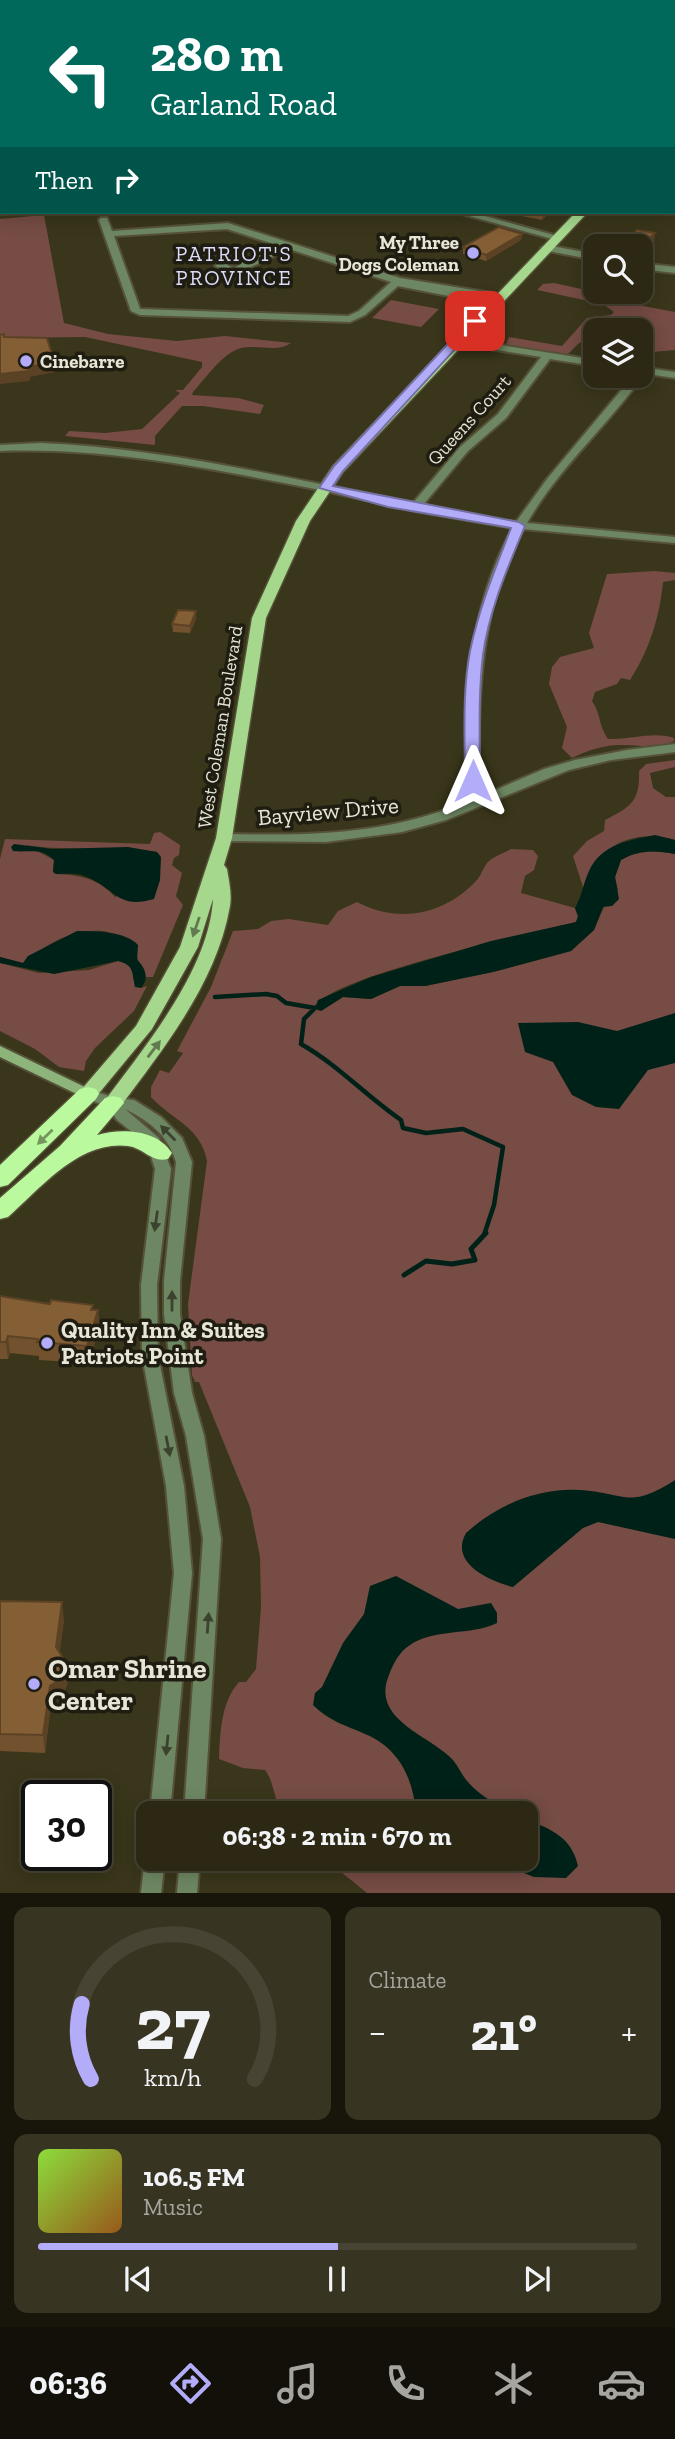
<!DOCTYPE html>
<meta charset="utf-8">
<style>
:root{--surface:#2c2814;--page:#383422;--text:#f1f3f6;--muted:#a6a6a0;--line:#484434;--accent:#b3adf9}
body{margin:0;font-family:"Zilla Slab",serif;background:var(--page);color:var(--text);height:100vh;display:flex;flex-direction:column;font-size:26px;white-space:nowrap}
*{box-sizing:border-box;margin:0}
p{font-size:23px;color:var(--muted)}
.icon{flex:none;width:38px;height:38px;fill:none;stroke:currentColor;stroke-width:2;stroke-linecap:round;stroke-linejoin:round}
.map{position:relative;height:1893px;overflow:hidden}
.drawer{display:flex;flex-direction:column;gap:14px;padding:14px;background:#18160b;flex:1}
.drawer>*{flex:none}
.banner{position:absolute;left:0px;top:0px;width:676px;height:214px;box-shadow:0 4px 18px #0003,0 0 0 2px var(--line);background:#00695c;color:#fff;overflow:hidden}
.tools{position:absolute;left:583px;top:234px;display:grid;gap:14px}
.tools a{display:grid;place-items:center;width:70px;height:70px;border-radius:14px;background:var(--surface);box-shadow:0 4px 18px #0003,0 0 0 2px var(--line);font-size:35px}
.speed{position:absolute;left:21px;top:1780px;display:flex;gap:14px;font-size:35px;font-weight:700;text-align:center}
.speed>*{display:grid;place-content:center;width:91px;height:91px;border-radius:50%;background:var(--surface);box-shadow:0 4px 18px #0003,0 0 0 2px var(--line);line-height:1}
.speed .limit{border:4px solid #111;border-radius:10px;background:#fff;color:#111}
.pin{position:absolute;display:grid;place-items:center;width:60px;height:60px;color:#fff;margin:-30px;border-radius:14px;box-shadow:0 4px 10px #0006}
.me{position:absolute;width:77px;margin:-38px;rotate:0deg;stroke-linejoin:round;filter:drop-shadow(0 0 5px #0008)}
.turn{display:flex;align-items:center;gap:24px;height:147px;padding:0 35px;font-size:32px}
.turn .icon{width:91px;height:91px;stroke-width:2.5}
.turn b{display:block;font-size:49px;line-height:60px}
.then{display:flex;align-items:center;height:66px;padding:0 35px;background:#0003;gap:14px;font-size:26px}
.big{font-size:52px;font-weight:700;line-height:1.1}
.drawer .card{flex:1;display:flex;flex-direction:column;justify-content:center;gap:10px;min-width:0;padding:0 24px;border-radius:14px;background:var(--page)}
.drawer .dial{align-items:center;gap:0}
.dial svg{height:182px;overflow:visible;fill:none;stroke:var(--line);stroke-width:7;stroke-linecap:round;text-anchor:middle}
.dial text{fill:var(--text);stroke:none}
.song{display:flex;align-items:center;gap:21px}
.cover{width:84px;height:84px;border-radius:10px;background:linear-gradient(135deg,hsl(90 70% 55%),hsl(30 70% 35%))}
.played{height:7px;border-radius:4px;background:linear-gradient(90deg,var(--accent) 50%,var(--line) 50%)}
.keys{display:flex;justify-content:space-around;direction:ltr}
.heat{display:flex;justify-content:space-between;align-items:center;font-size:38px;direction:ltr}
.drawer .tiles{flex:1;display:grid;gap:14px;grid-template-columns:1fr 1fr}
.card:last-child{grid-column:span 2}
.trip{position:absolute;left:136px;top:1801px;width:402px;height:70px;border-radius:14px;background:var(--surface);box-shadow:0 4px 18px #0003,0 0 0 2px var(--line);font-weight:700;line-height:70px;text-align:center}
.dock{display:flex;height:112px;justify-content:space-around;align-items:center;background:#121008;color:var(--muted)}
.dock .icon{width:49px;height:49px}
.dock .active{color:var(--accent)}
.dock b{font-size:32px;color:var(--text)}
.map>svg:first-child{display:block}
.green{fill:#764c44;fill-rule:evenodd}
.water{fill:#002118}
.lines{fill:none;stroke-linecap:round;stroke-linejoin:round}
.stream-far1{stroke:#002118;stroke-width:4.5}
.stream{stroke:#002118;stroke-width:5}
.minor-casing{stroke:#565239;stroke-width:4}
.tertiary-casing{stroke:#565239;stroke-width:4}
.secondary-casing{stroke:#565239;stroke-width:4}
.primary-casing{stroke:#565239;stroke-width:3}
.motorway-casing{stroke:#565239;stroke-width:3}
.minor{fill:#6e8763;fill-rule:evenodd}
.tertiary{fill:#6e8763;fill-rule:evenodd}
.secondary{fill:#8db57b;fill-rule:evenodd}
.primary{fill:#a5d88d;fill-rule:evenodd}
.motorway{fill:#baf99d;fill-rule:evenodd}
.wall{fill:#72512e}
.shaded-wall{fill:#5c4225}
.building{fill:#845e35;stroke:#5c4225;stroke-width:2}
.oneway{fill:#627a4f}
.oneway2{fill:#3b422e}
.oneway3{fill:#74965e}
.route{fill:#b3adf9;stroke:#7470a2;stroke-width:2}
.poi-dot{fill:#b3adf9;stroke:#1f1d11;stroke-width:2.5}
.labels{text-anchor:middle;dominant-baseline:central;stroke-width:7;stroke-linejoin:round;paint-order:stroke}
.far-poi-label{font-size:19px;font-weight:bold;fill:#e7e5d5;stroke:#1f1d11;text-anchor:end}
.far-street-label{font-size:19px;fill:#e7e5d5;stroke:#1f1d11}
.far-neighbourhood-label{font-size:21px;letter-spacing:2px;fill:#dcdbf8;stroke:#1f1d11}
.street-label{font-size:23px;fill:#e7e5d5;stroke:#1f1d11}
.poi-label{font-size:23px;font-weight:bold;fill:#e7e5d5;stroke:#1f1d11;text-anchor:start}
.near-poi-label{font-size:28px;font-weight:bold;fill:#e7e5d5;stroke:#1f1d11;text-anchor:start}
</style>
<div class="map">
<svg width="675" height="1893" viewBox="0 0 675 1893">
<rect width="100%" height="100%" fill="#3a361b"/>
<!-- green -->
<path class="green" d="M44,215L64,323L108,334L177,341L225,336L291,343C274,355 250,340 232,352C218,360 204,380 193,392L192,395L238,398L264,405L260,414L203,406H182L155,436V445L65,436L69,431L105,433L142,429L180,393L175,390H183L202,367V362L85,337L0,338V219Z
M554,283L586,290L584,295L675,312V350L641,353L640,331H595V339L579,343L566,356L509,347L506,344L509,337L562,346L587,318L611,315L614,312L603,304L537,290L543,284Z
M391,300L439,309L421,327L372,318Z
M654,571L675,573V580L663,582C660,616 649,651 630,680L621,678L617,684L595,692L592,701C601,713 598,725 608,739C629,740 654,731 674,738V741C656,750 636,744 617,745C601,746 586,751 572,758L562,748L567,727L549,684L552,667L560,657L594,648L589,633L607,574Z
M675,760V767L650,773L653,788L666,797H675V840C633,828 594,846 584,890L573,856L587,841L604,831L605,820C631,807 640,801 639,771L646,764Z
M160,832L180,845L179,855L174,858L172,865L182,873L176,896L183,905L153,977H146L129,939C120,939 113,932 103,931C73,928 46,944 23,963L0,957V859L5,839L150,844L154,833ZM26,845C69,852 113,845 156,852L160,880L115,897C99,878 79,875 56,874L53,871L54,860Z
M511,849L533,850L538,856L534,870L525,876L521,893L575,908L578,917L576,922C531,934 334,975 314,1007L321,1011L343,997L371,999L400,986H425L493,972L571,951L594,930L604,907L618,890L615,877L621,860C638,850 656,850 675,854V1893H367L325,1859L527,1858V1813H284C272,1799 276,1785 265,1770L243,1768L219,1759C220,1733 221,1702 239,1682H246L256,1669L261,1607L260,1557L250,1507L199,1382H195L192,1375L188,1304L207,1161C201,1127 172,1120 151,1097V1087L160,1070L169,1073L183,1053L177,1051L211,987L233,931L258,929L271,921L289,919L328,925L338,911L357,902C398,924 444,915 476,881C481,876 483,868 487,863C492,857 504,853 511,849Z
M118,961L127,963L133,970V979L141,988L147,986L134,1011L95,1048L86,1061L84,1071L59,1067L35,1049L0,1031V963L39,973L89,970Z"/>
<!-- water -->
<path class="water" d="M655,835L675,840V854C656,850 638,850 621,860L615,877L619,899L612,906L603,907L594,930L571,951L493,972L425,986H400L371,999L343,997L321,1011L315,1009L318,1000L371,977L491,941L576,922L578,916L575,908C582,896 583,884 589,871C601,844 630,840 655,835Z
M14,844L52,849L128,847L157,852L161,857L160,880L154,899C116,910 115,887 84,876C76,873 65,874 56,874L53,872L54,860C41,847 29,853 13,851L11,847Z
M77,931C94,931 126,931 138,945L137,960C146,968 149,979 141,988L135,987C132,972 134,965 118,961L54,974L0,963V957L23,963L28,956Z
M675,1013V1063L648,1070L619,1109L596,1107L572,1095L553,1062L525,1052L518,1023L578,1022L617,1031Z
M675,1480V1539L598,1522L583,1528L513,1587C489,1581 449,1563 466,1533C497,1505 537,1488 579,1490C627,1493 628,1510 675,1480Z
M396,1576L458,1609L491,1603L497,1613V1623C470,1636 435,1628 410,1645C399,1652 393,1664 389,1675C370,1720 430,1735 453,1760C459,1767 462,1776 468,1782C480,1796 497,1805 512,1813H416C413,1778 399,1748 365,1734C345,1725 329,1721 313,1705L315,1693L322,1687L343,1643L364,1614L370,1586Z
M527,1820C552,1829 572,1838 578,1866L566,1878L534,1877L488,1859L527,1858Z"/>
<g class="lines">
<!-- stream-far1 -->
<path class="stream-far1" d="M215,997L266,994L277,996L286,1003L315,1008
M315,1008L304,1019L301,1044C338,1065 366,1096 401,1120L403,1128L426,1133L463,1129L503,1147L494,1205L484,1235"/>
<!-- stream -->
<path class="stream" d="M404,1275L426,1261L452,1264L475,1260L471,1249L486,1233"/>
<!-- minor casing -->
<g class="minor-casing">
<path id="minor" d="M342,0H375L339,2Z
M453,0H461L462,2H454Z
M593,0H601L602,2H594Z
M0,21H2L0,26Z
M674,35H675V39H674Z
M0,71H2V75H0Z
M0,121H2V127H0Z
M674,143L675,144V150L674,149Z
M0,178H2V184H0Z
M455,212H470L561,237L556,240Z
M101,218H107L112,231L228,223L400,278L498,294L503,297L496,300L499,302L494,305L398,286L365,315L350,322L140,315L131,311L99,220ZM227,229L280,246L251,260L229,257L215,266L232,273H238L289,249L391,282L359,311L348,316L140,309L114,236ZM231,263L241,264L234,268L227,265Z
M546,245L595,254V260L543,250L541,248Z
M640,263L675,267V273L640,269Z
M456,338L595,360V366L550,359L506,418L468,451L423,505L494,520L516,522L547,479L633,376H640V374L643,376C607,426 558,469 527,523L675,537V543L523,529C477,611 478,705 479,797L544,769L575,760L627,750L675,744V752L611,760L569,770L446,820L402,832L326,842L219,841L217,838L219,835L224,834C309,836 386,835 466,802C466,708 465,612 513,528L415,511L325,491L320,488L325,485L413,503L460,447L498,414L541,357L452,343V339Z
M640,367L675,372V378L640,373Z"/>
</g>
<!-- tertiary casing -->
<g class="tertiary-casing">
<path id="tertiary" d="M41,443C138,447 231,466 325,485L330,488L325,491C217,470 111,447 0,451V445Z
M88,1089L115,1098L134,1100L161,1117L182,1138L192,1162L180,1281V1314L192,1393L204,1436L221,1539L204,1813H184L203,1539L186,1436L174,1393L164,1314V1281L176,1162C167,1134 150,1122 125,1109L159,1138L171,1169L157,1285L158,1355L184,1486L192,1573L170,1813H150L174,1573L166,1486L142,1355L141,1285L155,1169L147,1144L117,1120L108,1107L83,1097L81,1094Z
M149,1851V1858H165L161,1893H141L145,1858Z
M180,1858H200L197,1893H177Z"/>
</g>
<!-- secondary casing -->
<g class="secondary-casing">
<path id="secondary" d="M0,1046L93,1091L95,1094L88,1099L83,1097L0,1057Z"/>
</g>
<!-- primary casing -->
<g class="primary-casing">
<path id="primary" d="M576,212H588L343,472L310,521L266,618L232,838L224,865L227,869C229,881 232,894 230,906C217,982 164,1048 120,1107H106L104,1103L106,1099C147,1044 209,969 213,899L198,947L152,1029L95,1098H81L79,1094L81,1090L136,1026L180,947L216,838L252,618L296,521L333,466Z"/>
</g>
<!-- motorway casing -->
<g class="motorway-casing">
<path id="motorway" d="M88,1087L96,1089L99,1094L96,1099L8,1185L0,1187V1165L80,1089Z
M113,1096L121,1098L124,1103L97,1135C121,1128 157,1129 172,1153L168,1159C151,1163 144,1148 128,1146C79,1140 41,1188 8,1217L0,1219V1198L60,1146L105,1098Z"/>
</g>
<!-- minor -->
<use href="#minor" class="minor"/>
<!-- tertiary -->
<use href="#tertiary" class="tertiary"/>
<!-- secondary -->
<use href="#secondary" class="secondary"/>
<!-- primary -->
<use href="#primary" class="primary"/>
<!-- motorway -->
<use href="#motorway" class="motorway"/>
</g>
<!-- wall -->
<path class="wall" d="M522,212H550L542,220L522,216Z
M522,234L521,240L486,261L463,254V247Z
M196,611V619L190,633L173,632L172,624Z
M0,1296L98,1310L99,1327L89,1363L39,1360V1356L10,1353L8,1359H0Z
M0,1601L64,1620L59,1653L67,1664L68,1681L63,1696L51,1703L45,1753L0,1751Z"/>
<!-- shaded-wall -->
<path class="shaded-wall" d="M544,212H550L542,220L543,213Z
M655,233L654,243L640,257V248Z
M522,234L521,240L486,261V255Z
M54,362L55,372L30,377V381L0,384V374Z
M196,611V619L190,633V626Z
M93,1305L94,1322L98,1310L99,1327L89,1363L87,1346Z
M8,1336L10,1353L8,1359L6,1342Z
M62,1602L64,1620L58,1665L56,1647Z
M67,1664L68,1681L63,1696L51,1703L45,1753L43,1735L50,1686Z"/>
<!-- building -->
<path class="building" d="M499,227L522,234L486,255L463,247Z
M637,230L655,233L640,248V247H621Z
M4,334V337L47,338L54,362L28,367L29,371L0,374V335Z
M178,610L196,611L190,626L172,624Z
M0,1296L50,1304L51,1300L93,1305L91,1310H98L87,1346L37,1342L38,1339L8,1336L6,1342H0Z
M0,1601L62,1602L56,1647L67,1664L61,1678L50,1686L43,1735L0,1734Z"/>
<!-- one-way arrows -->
<defs><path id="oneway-solid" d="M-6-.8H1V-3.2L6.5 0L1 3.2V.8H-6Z" transform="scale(1.75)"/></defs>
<g class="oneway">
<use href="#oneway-solid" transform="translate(196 927) rotate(109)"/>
<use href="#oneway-solid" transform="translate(154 1049) rotate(-53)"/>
</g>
<g class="oneway2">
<use href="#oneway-solid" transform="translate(168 1133) rotate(-135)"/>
<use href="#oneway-solid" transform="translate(156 1221) rotate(98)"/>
<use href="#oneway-solid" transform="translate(172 1301) rotate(-90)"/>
<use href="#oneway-solid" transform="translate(168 1446) rotate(79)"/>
<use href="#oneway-solid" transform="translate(208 1623) rotate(-86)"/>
<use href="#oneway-solid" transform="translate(167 1745) rotate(96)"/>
</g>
<use class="oneway3" href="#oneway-solid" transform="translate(45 1137) rotate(136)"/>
<!-- route -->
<path class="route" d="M471,319L481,321L343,471L333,486L519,522L525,526C508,567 489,610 483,655C478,697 480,739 480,781L473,785L465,781C465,738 462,693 470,651C479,608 495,569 511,528L388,507L319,488L334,466Z"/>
<!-- markers -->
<g class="poi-dot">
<circle cx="473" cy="253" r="7"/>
<circle cx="26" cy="361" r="7"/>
<circle cx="47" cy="1343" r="7"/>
<circle cx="34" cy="1684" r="7"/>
</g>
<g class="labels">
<!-- far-poi labels -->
<g class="far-poi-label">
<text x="459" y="242">My Three<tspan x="459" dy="22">Dogs Coleman</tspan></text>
<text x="40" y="361" text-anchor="start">Cinebarre</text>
</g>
<!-- far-street labels -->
<g class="far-street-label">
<text transform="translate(469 420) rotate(-48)">Queens Court</text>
<text transform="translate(220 727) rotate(-81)">West Coleman Boulevard</text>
</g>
<!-- far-neighbourhood labels -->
<g class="far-neighbourhood-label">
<text x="234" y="253">PATRIOT'S<tspan x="234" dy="24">PROVINCE</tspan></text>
</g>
<!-- street labels -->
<g class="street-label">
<text transform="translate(328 811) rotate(-5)">Bayview Drive</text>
</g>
<!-- poi labels -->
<g class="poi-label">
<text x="61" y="1330">Quality Inn &amp; Suites<tspan x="61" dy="26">Patriots Point</tspan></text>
</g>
<!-- near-poi labels -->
<g class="near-poi-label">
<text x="48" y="1668">Omar Shrine<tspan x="48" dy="32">Center</tspan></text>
</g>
</g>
</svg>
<div class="tools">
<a><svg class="icon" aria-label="search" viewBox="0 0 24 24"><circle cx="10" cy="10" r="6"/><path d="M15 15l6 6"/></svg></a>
<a><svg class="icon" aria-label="layers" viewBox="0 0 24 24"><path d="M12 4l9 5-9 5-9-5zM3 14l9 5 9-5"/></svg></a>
</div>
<div class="speed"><div class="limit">30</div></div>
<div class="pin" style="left:475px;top:321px;background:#d93025"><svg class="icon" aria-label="arrive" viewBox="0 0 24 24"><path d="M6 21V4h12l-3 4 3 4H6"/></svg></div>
<svg class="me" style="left:473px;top:781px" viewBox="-20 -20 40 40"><path d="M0-17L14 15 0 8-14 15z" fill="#b3adf9" stroke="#fff" stroke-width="4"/></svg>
<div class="trip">06:38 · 2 min · 670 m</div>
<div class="banner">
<div class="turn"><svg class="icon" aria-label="left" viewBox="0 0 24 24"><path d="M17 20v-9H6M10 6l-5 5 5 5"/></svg><div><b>280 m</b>Garland Road</div></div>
<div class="then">Then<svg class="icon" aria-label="right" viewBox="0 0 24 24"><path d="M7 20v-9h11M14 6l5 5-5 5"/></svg></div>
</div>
</div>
<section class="drawer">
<div class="tiles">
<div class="card dial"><svg viewBox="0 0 100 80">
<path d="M14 69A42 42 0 1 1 86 69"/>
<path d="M14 69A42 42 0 0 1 10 36" stroke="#b3adf9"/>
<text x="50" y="56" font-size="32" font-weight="700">27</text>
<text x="50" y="72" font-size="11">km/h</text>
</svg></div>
<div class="card"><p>Climate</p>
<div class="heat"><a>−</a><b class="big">21°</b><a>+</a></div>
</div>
<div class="card">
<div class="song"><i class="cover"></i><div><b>106.5 FM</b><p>Music</p></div></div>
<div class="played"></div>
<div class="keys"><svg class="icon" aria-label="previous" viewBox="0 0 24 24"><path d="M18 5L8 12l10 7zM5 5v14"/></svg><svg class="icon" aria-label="pause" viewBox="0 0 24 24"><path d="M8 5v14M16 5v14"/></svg><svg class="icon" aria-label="next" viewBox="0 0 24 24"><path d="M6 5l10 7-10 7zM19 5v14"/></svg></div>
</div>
</div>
</section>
<nav class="dock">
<b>06:36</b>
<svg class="icon active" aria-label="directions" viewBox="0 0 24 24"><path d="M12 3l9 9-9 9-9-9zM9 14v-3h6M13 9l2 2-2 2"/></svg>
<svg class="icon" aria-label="music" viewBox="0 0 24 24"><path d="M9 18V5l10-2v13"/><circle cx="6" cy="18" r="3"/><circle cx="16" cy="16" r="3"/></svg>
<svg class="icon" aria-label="phone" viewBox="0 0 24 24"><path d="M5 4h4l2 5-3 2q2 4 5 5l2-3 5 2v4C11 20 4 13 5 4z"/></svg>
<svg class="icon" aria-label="climate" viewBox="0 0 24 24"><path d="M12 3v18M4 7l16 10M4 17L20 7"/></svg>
<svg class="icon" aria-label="car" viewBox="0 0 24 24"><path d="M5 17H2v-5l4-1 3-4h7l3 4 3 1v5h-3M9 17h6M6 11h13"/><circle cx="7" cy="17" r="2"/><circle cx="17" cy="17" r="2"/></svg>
</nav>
